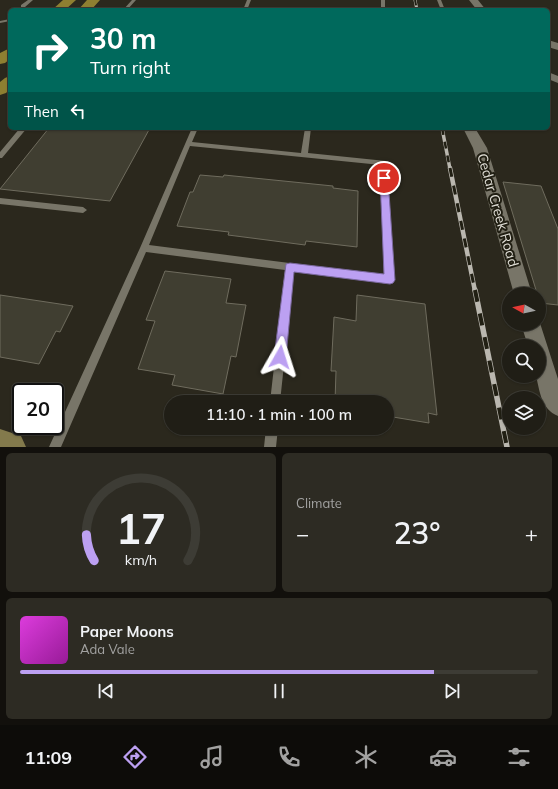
<!DOCTYPE html>
<meta charset="utf-8">
<style>
:root{--surface:#201e16;--page:#2d2b23;--text:#f1f3f6;--muted:#a2a2a1;--line:#3d3c35;--accent:#bca0f2}
body{margin:0;font-family:Mulish,sans-serif;background:var(--page);color:var(--text);height:100vh;display:flex;flex-direction:column;font-size:15px;white-space:nowrap}
*{box-sizing:border-box;margin:0}
p{font-size:13px;color:var(--muted)}
.icon{flex:none;width:22px;height:22px;fill:none;stroke:currentColor;stroke-width:2;stroke-linecap:round;stroke-linejoin:round}
.map{position:relative;height:447px;overflow:hidden}
.drawer{display:flex;flex-direction:column;gap:6px;padding:6px;background:#12100c;flex:1}
.drawer>*{flex:none}
.guide{position:absolute;left:8px;top:8px;width:542px;height:122px;border-radius:6px;box-shadow:0 1px 3px #0004,0 0 0 1px var(--line);background:#00695c;color:#fff;overflow:hidden}
.needle{width:26px;rotate:278deg}
.controls{position:absolute;left:502px;top:287px;display:grid;gap:8px}
.controls a{display:grid;place-items:center;width:44px;height:44px;border-radius:50%;background:var(--surface);box-shadow:0 1px 3px #0004,0 0 0 1px var(--line);font-size:20px}
.speed{position:absolute;left:12px;top:383px;display:flex;gap:8px;font-size:20px;font-weight:700;text-align:center}
.speed>*{display:grid;place-content:center;width:52px;height:52px;border-radius:50%;background:var(--surface);box-shadow:0 1px 3px #0004,0 0 0 1px var(--line);line-height:1}
.speed .limit{border:2px solid #111;border-radius:6px;background:#fff;color:#111}
.pin{position:absolute;display:grid;place-items:center;width:34px;height:34px;color:#fff;margin:-17px;border:2px solid #fff;border-radius:50%;box-shadow:0 1px 4px #0007}
.me{position:absolute;width:44px;margin:-22px;rotate:6deg;stroke-linejoin:round;filter:drop-shadow(0 0 3px #0008)}
.turn{display:flex;align-items:center;gap:14px;height:84px;padding:0 16px;font-size:18px}
.turn .icon{width:52px;height:52px;stroke-width:2.5}
.turn b{display:block;font-size:28px;line-height:34px}
.then{display:flex;align-items:center;height:38px;padding:0 16px;background:#0003;gap:8px;font-size:15px}
.big{font-size:30px;font-weight:600;line-height:1.1}
.drawer .card{flex:1;display:flex;flex-direction:column;justify-content:center;gap:6px;min-width:0;padding:0 14px;border-radius:6px;background:var(--page)}
.drawer .dial{align-items:center;gap:0}
.dial svg{height:104px;overflow:visible;fill:none;stroke:var(--line);stroke-width:7;stroke-linecap:round;text-anchor:middle}
.dial text{fill:var(--text);stroke:none}
.song{display:flex;align-items:center;gap:12px}
.cover{width:48px;height:48px;border-radius:6px;background:linear-gradient(135deg,hsl(300 70% 55%),hsl(300 70% 35%))}
.played{height:4px;border-radius:2px;background:linear-gradient(90deg,var(--accent) 80%,var(--line) 80%)}
.keys{display:flex;justify-content:space-around;direction:ltr}
.heat{display:flex;justify-content:space-between;align-items:center;font-size:22px;direction:ltr}
.drawer .tiles{flex:1;display:grid;gap:6px;grid-template-columns:1fr 1fr}
.card:last-child{grid-column:span 2}
.trip{position:absolute;left:164px;top:395px;width:230px;height:40px;border-radius:20px;background:var(--surface);box-shadow:0 1px 3px #0004,0 0 0 1px var(--line);font-weight:600;line-height:40px;text-align:center}
.tab-bar{display:flex;height:64px;justify-content:space-around;align-items:center;background:#0d0c09;color:var(--muted)}
.tab-bar .icon{width:28px;height:28px}
.tab-bar .selected{color:var(--accent)}
.tab-bar b{font-size:18px;color:var(--text)}
.map>svg:first-child{display:block}
.building{fill:#403e31;stroke:#6f6c5e}
.lines{fill:none;stroke-linecap:round;stroke-linejoin:round}
.lane{fill:#787568;fill-rule:evenodd}
.street{fill:#787568;fill-rule:evenodd}
.secondary{fill:#837a4c;fill-rule:evenodd}
.primary{fill:#8e7f31;fill-rule:evenodd}
.rail-far3-casing{stroke:#bab7af;stroke-width:3}
.rail-far2-casing{stroke:#bab7af;stroke-width:3.5}
.rail-far1-casing{stroke:#bab7af;stroke-width:4.5}
.rail-casing{stroke:#bab7af;stroke-width:5.5}
.rail-far3{stroke:#211f13;stroke-width:2;stroke-dasharray:5.5;stroke-linecap:butt}
.rail-far2{stroke:#211f13;stroke-width:2.5;stroke-dasharray:7;stroke-linecap:butt}
.rail-far1{stroke:#211f13;stroke-width:3;stroke-dasharray:9;stroke-linecap:butt}
.rail{stroke:#211f13;stroke-width:4;stroke-dasharray:12;stroke-linecap:butt}
.route{fill:#bca0f2;stroke:#7a689d}
.labels{text-anchor:middle;dominant-baseline:central;stroke-width:4;stroke-linejoin:round;paint-order:stroke}
.street-label{font-size:14px;fill:#e1dfd7;stroke:#211f13}
</style>
<div class="map">
<svg width="558" height="447" viewBox="0 0 558 447">
<rect width="100%" height="100%" fill="#2b281d"/>
<!-- building -->
<path class="building" d="M49,128H150L110,201L0,189Z
M200,175L223,177L224,175L333,186V188L358,191L357,247L306,241L305,245L267,240L228,235L229,232L177,226L190,192H193Z
M503,182L541,186L558,229V305L540,303Z
M165,271L231,279L226,303L246,305L236,357L231,356L223,394L172,385L175,375L138,369L155,321L146,320Z
M0,295L73,306L60,332L56,331L39,364L0,357Z
M357,295L425,304L437,415L428,413L429,423L387,416V402H335L336,371H331L334,317L356,321Z"/>
<g class="lines">
<!-- lane -->
<path class="lane" d="M28,0H33L25,7H21V5Z
M132,0H136L127,10H123Z
M247,0H251L247,10H243Z
M381,0H385V10H381Z
M437,0H441L445,10H441Z
M10,19V21L0,23V21Z
M20,128H27L2,158H0V152Z
M192,128H198L192,142L301,153L305,128H311L308,153L386,161L393,280L392,283L389,284L294,271L280,402H270L285,270L146,252L61,447H49L140,248ZM190,146L381,165L384,275L149,245Z
M0,198L83,207L87,210L83,213L0,204Z
M266,428H278L276,447H264Z"/>
<!-- street -->
<path class="street" d="M469,0H478L486,10H477Z
M548,40L558,43V50L548,47Z
M548,72L558,76V83L548,79Z
M463,128H475L487,148L532,294H514L473,148Z
M539,320L558,379V416C541,409 540,392 536,376H539V346H528L521,324H539Z"/>
<!-- secondary -->
<path class="secondary" d="M0,429L21,436L26,447H0Z"/>
<!-- primary -->
<path class="primary" d="M63,0H76L65,10H52Z
M87,0H100L91,10H78Z
M10,48V59L5,63L0,64V53Z
M10,76V89L6,93L0,95V82L5,78Z"/>
<!-- rail-far3 casing -->
<g class="rail-far3-casing">
<path id="rail-far3" d="M415,0L417,10"/>
</g>
<!-- rail-far2 casing -->
<g class="rail-far2-casing">
<path id="rail-far2" d="M442,128L450,169"/>
</g>
<!-- rail-far1 casing -->
<g class="rail-far1-casing">
<path id="rail-far1" d="M450,168L475,291"/>
</g>
<!-- rail casing -->
<g class="rail-casing">
<path id="rail" d="M475,290L507,447"/>
</g>
<!-- rail-far3 -->
<use href="#rail-far3" class="rail-far3"/>
<!-- rail-far2 -->
<use href="#rail-far2" class="rail-far2"/>
<!-- rail-far1 -->
<use href="#rail-far1" class="rail-far1"/>
<!-- rail -->
<use href="#rail" class="rail"/>
</g>
<!-- route -->
<path class="route" d="M384,175L388,178L395,280L393,283L390,284L294,272L286,357L284,361L280,363L276,361L274,357L286,264L290,263L384,274L380,178Z"/>
<g class="labels">
<!-- street labels -->
<g class="street-label">
<text transform="translate(498 210) rotate(74)">Cedar Creek Road</text>
</g>
</g>
</svg>
<div class="controls">
<a><svg class="needle" viewBox="-14 -14 28 28"><path d="M0-13l5 13h-10z" fill="#e53935"/><path d="M0 13l5-13h-10z" fill="#a2a2a1"/></svg></a>
<a><svg class="icon" aria-label="search" viewBox="0 0 24 24"><circle cx="10" cy="10" r="6"/><path d="M15 15l6 6"/></svg></a>
<a><svg class="icon" aria-label="layers" viewBox="0 0 24 24"><path d="M12 4l9 5-9 5-9-5zM3 14l9 5 9-5"/></svg></a>
</div>
<div class="speed"><div class="limit">20</div></div>
<div class="pin" style="left:384px;top:178px;background:#d93025"><svg class="icon" aria-label="arrive" viewBox="0 0 24 24"><path d="M6 21V4h12l-3 4 3 4H6"/></svg></div>
<svg class="me" style="left:280px;top:357px" viewBox="-20 -20 40 40"><path d="M0-17L14 15 0 8-14 15z" fill="#bca0f2" stroke="#fff" stroke-width="4"/></svg>
<div class="trip">11:10 · 1 min · 100 m</div>
<div class="guide">
<div class="turn"><svg class="icon" aria-label="right" viewBox="0 0 24 24"><path d="M7 20v-9h11M14 6l5 5-5 5"/></svg><div><b>30 m</b>Turn right</div></div>
<div class="then">Then<svg class="icon" aria-label="left" viewBox="0 0 24 24"><path d="M17 20v-9H6M10 6l-5 5 5 5"/></svg></div>
</div>
</div>
<section class="drawer">
<div class="tiles">
<div class="card dial"><svg viewBox="0 0 100 80">
<path d="M14 69A42 42 0 1 1 86 69"/>
<path d="M14 69A42 42 0 0 1 8 49" stroke="#bca0f2"/>
<text x="50" y="56" font-size="32" font-weight="700">17</text>
<text x="50" y="72" font-size="11">km/h</text>
</svg></div>
<div class="card"><p>Climate</p>
<div class="heat"><a>−</a><b class="big">23°</b><a>+</a></div>
</div>
<div class="card">
<div class="song"><i class="cover"></i><div><b>Paper Moons</b><p>Ada Vale</p></div></div>
<div class="played"></div>
<div class="keys"><svg class="icon" aria-label="previous" viewBox="0 0 24 24"><path d="M18 5L8 12l10 7zM5 5v14"/></svg><svg class="icon" aria-label="pause" viewBox="0 0 24 24"><path d="M8 5v14M16 5v14"/></svg><svg class="icon" aria-label="next" viewBox="0 0 24 24"><path d="M6 5l10 7-10 7zM19 5v14"/></svg></div>
</div>
</div>
</section>
<nav class="tab-bar">
<b>11:09</b>
<svg class="icon selected" aria-label="directions" viewBox="0 0 24 24"><path d="M12 3l9 9-9 9-9-9zM9 14v-3h6M13 9l2 2-2 2"/></svg>
<svg class="icon" aria-label="music" viewBox="0 0 24 24"><path d="M9 18V5l10-2v13"/><circle cx="6" cy="18" r="3"/><circle cx="16" cy="16" r="3"/></svg>
<svg class="icon" aria-label="phone" viewBox="0 0 24 24"><path d="M5 4h4l2 5-3 2q2 4 5 5l2-3 5 2v4C11 20 4 13 5 4z"/></svg>
<svg class="icon" aria-label="climate" viewBox="0 0 24 24"><path d="M12 3v18M4 7l16 10M4 17L20 7"/></svg>
<svg class="icon" aria-label="car" viewBox="0 0 24 24"><path d="M5 17H2v-5l4-1 3-4h7l3 4 3 1v5h-3M9 17h6M6 11h13"/><circle cx="7" cy="17" r="2"/><circle cx="17" cy="17" r="2"/></svg>
<svg class="icon" aria-label="filters" viewBox="0 0 24 24"><path d="M4 7h16M4 17h16"/><circle cx="9" cy="7" r="2"/><circle cx="15" cy="17" r="2"/></svg>
</nav>
